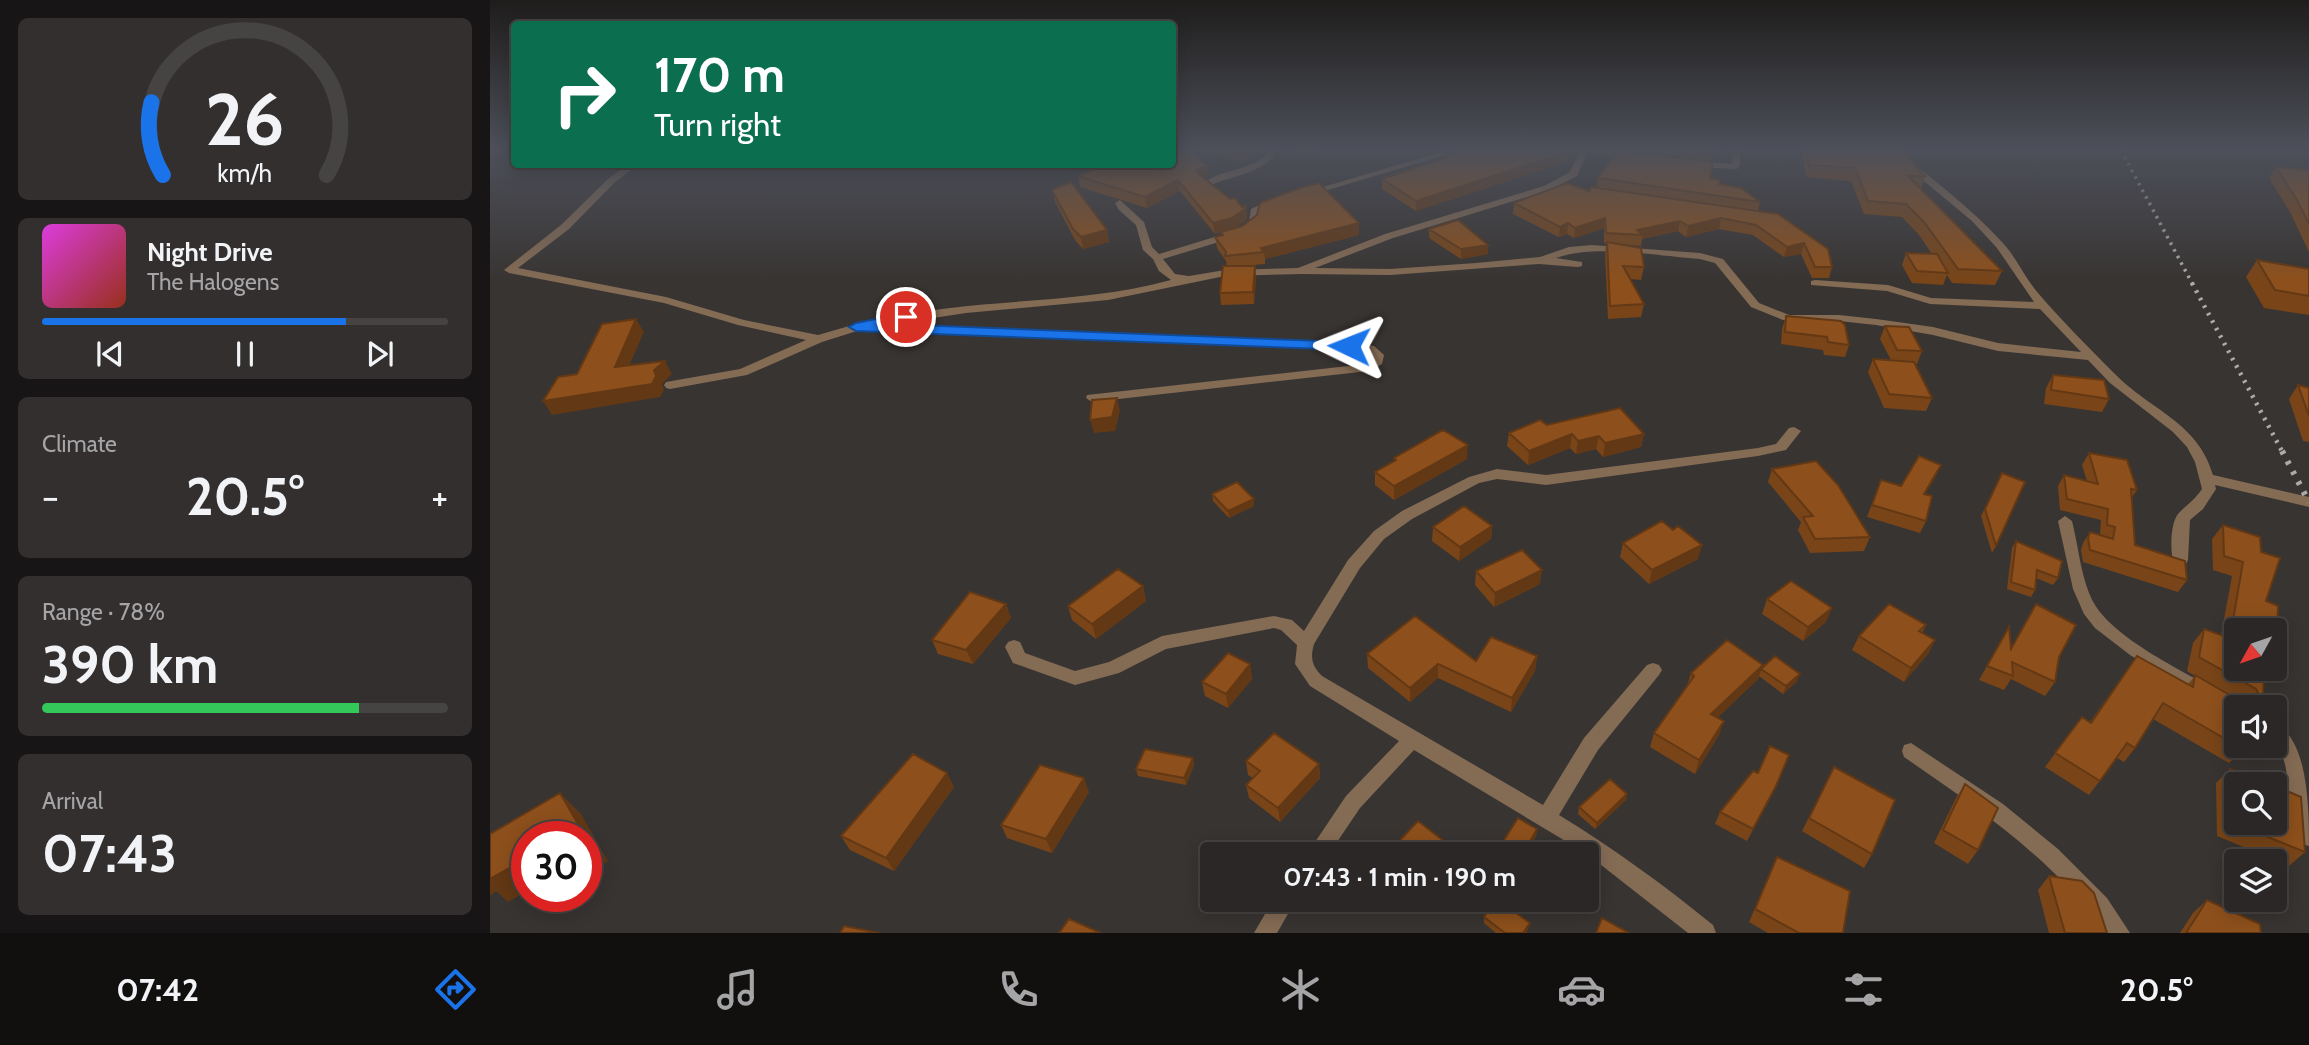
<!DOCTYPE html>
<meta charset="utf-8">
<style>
:root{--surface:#2a2726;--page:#322f2e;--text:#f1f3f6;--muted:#a5a5a7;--line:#464443;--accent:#1a73e8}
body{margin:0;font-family:Cabin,sans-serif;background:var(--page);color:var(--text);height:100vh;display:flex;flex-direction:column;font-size:26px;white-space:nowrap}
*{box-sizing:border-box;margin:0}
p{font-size:23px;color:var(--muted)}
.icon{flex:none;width:38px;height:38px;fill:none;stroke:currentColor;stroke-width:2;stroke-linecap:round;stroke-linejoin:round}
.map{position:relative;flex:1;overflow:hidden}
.drawer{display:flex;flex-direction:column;gap:18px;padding:18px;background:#171515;width:490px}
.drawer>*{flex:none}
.banner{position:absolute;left:21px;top:21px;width:665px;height:147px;border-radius:7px;box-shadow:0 4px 18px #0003,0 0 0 2px var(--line);background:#0b6e4f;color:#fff;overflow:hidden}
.needle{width:46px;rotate:230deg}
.fabs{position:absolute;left:1734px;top:618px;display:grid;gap:14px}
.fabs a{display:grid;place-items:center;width:63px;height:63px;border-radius:7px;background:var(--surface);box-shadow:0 4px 18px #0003,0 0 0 2px var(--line);font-size:35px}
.speed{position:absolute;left:21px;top:821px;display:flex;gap:14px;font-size:35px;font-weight:700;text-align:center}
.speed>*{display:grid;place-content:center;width:91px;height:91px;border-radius:50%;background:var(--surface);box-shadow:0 4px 18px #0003,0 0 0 2px var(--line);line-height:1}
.speed .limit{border:10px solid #d22;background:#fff;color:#111}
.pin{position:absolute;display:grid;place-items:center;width:60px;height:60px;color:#fff;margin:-30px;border:4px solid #fff;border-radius:50%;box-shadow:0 2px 7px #0007}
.me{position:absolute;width:77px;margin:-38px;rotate:272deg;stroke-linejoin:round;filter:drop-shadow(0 0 5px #0008)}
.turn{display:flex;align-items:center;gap:24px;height:147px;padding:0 28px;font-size:32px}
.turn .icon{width:91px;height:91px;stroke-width:2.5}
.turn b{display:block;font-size:49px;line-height:60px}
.big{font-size:52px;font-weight:700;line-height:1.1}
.drawer .card{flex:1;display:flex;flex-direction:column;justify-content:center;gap:10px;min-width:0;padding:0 24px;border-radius:10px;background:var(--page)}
.drawer .dial{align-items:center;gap:0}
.dial svg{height:182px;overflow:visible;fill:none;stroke:var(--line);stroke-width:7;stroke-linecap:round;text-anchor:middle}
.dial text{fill:var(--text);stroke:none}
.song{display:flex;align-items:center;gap:21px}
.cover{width:84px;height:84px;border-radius:10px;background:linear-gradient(135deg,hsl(300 70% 55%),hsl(10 70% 35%))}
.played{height:7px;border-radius:4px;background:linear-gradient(90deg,var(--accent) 75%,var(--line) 75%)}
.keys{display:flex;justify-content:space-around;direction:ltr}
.heat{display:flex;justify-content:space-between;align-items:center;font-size:38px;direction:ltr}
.charge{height:10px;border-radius:5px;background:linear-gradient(90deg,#34c759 78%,var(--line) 0)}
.trip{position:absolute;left:710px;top:842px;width:399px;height:70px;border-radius:7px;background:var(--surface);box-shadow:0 4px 18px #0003,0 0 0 2px var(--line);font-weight:700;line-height:70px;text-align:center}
.tab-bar{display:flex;height:112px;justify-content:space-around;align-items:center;background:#11100f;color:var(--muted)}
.tab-bar .icon{width:49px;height:49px}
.tab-bar .on{color:var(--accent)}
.tab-bar b{font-size:32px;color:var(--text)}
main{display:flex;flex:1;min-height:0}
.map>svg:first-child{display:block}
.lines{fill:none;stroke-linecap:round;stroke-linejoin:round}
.minor{fill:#846b54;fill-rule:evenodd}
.rail-far2{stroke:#adaaa9;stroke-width:3.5;stroke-dasharray:2.5 5;stroke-linecap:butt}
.rail-far1{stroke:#adaaa9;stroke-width:4.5;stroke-dasharray:2.5 6;stroke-linecap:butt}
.rail{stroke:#adaaa9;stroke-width:6;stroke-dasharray:3.5 8;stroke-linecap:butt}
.wall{fill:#794518}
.shaded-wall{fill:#633814}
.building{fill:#8d501c;stroke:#633814;stroke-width:2}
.route{fill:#1a73e8;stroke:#114b97;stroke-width:2}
</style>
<main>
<section class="drawer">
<div class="card dial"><svg viewBox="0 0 100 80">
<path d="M14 69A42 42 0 1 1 86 69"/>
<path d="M14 69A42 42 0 0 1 9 37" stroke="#1a73e8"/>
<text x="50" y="56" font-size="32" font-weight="700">26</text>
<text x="50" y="72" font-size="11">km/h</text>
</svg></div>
<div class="card">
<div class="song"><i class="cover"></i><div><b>Night Drive</b><p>The Halogens</p></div></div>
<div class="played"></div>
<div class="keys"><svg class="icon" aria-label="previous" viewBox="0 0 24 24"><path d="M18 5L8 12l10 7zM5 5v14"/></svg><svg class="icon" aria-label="pause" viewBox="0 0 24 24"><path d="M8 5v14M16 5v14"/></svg><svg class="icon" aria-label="next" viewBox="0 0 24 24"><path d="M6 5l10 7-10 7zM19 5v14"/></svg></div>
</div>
<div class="card"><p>Climate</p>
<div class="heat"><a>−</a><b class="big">20.5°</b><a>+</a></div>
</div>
<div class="card"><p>Range · 78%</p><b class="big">390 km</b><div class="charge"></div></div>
<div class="card"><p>Arrival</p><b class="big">07:43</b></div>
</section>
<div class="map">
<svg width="1819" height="933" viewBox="0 0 1819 933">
<rect width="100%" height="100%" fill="#383432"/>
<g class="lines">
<!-- minor -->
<path class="minor" d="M780,150H788C776,173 743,175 721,185L713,183C732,168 766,171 780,150Z
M958,150H972L821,195L813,193Z
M1090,150H1117L1146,156L1142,159L1097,153L1087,176L1060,190L903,238L825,268L900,269L986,263L1050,257L1079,247L1102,245L1210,253L1233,259L1269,303L1299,315H1349L1386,319L1443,327L1508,343L1591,352L1550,309L1440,304L1397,291L1321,285V281L1325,280L1398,285L1441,298L1544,302L1507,248L1482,221L1397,150H1407C1442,179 1480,207 1511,241C1526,256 1534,277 1548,293C1572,321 1599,348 1625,374C1660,410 1708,422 1723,475L1819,497V507L1725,485L1726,489L1713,509L1700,520L1698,560L1696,564H1684C1680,553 1680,524 1688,514C1697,504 1704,501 1712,489L1705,462L1697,447L1683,432L1620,383L1598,360L1508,351L1443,335L1386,325L1349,321L1293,320L1261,307L1225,263L1210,259C1168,256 1105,244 1066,258L1092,262V266L1088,267L1049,264L900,275L812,274L735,276L618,300L476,313L397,325L859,342L884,346L894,355L892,364L879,371L602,402L596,398L597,395L876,364L882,360V356L876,352L859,350L367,331L332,342L257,375L180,389L176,388L174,385L176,382L250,369L316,340L248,325L174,303L19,273L14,270L71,225L118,179L138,164H149L124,183L79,229L28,268L176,297L254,320L328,335L373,322L389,324V320C485,297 586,306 681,280L669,271L663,259L653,250L646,225L629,210L625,203L630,200L654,222L662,247L669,254L744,231L759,221L761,209L782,199H788V203L769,212L767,224L752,235L673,259L685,274L699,276L735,270L808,268L895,234L1054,186L1080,172Z
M1242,150H1250V165L1247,169L1204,167L1200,164L1204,161L1242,164Z
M1304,427L1311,431L1296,450L1268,456L1056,485L1007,479L989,483L922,519L894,539L870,568L824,644C820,658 822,666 832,676L1053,805L1094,738L1157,665L1163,663L1169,665L1172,670L1169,675L1108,750L1069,815C1123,848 1174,885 1223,925L1226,933H1198L1097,854L924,750L870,808L839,854H817L856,796L909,741L820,686L805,664L807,645L791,630L784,628L676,649L629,673L585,685L523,663L515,647L518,642L524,640L530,642L535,653L585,671L619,662L672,636L784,616L802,620L814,631L858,560L884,531L912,511L979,477L1007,469L1056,475L1268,448L1286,444L1299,428Z
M1575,516L1582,521C1589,548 1591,581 1605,605C1630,645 1711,679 1752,705L1754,707H1746V717L1640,655L1605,628L1594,614L1583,589L1568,521Z
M1785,724C1819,738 1819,813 1819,846L1812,844C1806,830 1802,814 1800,799C1796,780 1799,760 1785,745Z
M1421,743L1513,804L1568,849L1617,898L1640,933H1616C1563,859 1488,808 1414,757L1412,751L1414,745Z
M783,900H806L787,933H764Z"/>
<!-- rail-far2 -->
<path class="rail-far2" d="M1631,150L1703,285"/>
<!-- rail-far1 -->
<path class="rail-far1" d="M1702,283L1793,453"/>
<!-- rail -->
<path class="rail" d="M1792,451L1819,502"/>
</g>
<!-- wall -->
<path class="wall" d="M708,150H771L752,161Z
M807,150H830L828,154L813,153Z
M955,150H1089L1082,160L926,211L892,189V179L955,158Z
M1140,150H1225L1222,161Z
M1311,150H1412L1435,176L1431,189L1512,271L1505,285L1462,283L1457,275L1453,285L1422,283L1412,265L1416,253L1442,254L1429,235L1412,217L1374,214L1361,181L1316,177Z
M614,164H682L717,166L719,176L714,178L740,199L752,207L756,206L757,219L743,229L869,223V235L775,259V264L751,266L766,278L764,304L731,305L730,293L737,266L736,261L727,248L725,237L731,236V232L725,234L690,191L657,208L590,187L588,176Z
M1786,167L1819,170V252L1800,212L1779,178Z
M1108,178H1220L1229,184L1270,202L1268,211L1288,214L1342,267L1339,278H1322L1311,254L1294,257L1263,235L1229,229L1196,237L1188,231L1152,239L1151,246L1131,244L1154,267L1151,280L1140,279L1154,304L1151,317L1118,319L1115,254L1116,243H1114V228L1084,238L1077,234L1069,237L1023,214L1024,203L1099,191L1106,188Z
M562,190L617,230L619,242L593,249L585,240L565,202Z
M939,229L998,254L971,259L939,238Z
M1767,260L1819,269V315L1774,308L1756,277Z
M1296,316L1359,345L1355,357L1334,355L1333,350L1291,344L1292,329Z
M1395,326L1432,351L1427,364H1425L1442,398L1436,411L1394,408L1378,372L1383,359L1401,360L1390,339Z
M1563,375L1619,399L1612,412L1554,404L1556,388Z
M1808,385L1819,388V442L1813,441L1799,399Z
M1057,425L1154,434L1151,447L1113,457L1106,449L1086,454L1080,448L1038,465L1017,446L1019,433Z
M1599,453L1647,490L1642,497L1645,545L1697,580L1688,592L1593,562L1591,550L1593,543L1600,532L1610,535L1611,520L1570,510L1568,486L1574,475L1597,481L1592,465Z
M904,458L977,459L904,500L885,485V472L904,461Z
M1282,469L1380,537L1374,551L1320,553L1308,530L1311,522L1278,482Z
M1512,473L1506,546L1502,553L1491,516Z
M1446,476L1435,494L1436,521L1430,533L1377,517L1391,480L1411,486Z
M722,494L764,506L739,518L723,501Z
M1733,525L1776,601L1787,629L1785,632V630H1746L1774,668L1773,698L1753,749L1739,763L1663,719L1645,748L1634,762L1627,758L1599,795L1555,767L1592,717L1600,722L1647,656L1698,684L1705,676L1697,671L1703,643L1714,629L1731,635L1742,576L1723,570L1722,539Z
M1002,526L1001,539L969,561L942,541L943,527Z
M1183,530L1208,559L1159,584L1130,557L1133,543Z
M1526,541L1568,578L1563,585L1546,578L1545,590L1541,597L1517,589L1522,548Z
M986,571L1050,584L1004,607L985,585Z
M653,586L656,601L606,639L582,620L578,606Z
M1277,599L1336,622L1313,641L1272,614Z
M516,604L521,618L483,664L448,654L442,640Z
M1546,604L1569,657L1565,682L1555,696L1521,679L1514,690L1489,680L1519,627L1521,648Z
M1436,625L1432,633L1445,640L1438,654L1414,682L1362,650L1369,636Z
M877,654L986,661L1047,656L1045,671L1021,712L948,678L920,702L878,668Z
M760,664L762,679L738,708L715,696L712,682Z
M1273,665L1272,669L1307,681L1293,694L1269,676L1268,679L1228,717L1229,735L1205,774L1160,747L1164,733L1197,686L1201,673Z
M703,758L704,765L696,785L648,776L646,769Z
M756,761L829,764L830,778L790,822L759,798L756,785L763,778L758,775Z
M1344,767L1382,854L1374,868L1312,831Z
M1740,769L1815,852L1799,866L1727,836L1726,783Z
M1475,784L1488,850L1478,864L1444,843L1466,798Z
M464,787L404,871L360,850L351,836Z
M599,792L562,853L517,838L511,825Z
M1137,794L1136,800L1105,829L1088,814L1089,807Z
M1280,799L1257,841L1225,824L1230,812Z
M1047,829L1046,836L1036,854H1009V848Z
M1287,857L1353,933H1278L1259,922Z
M1559,876L1617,933H1559L1548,890Z
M1717,900L1771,933H1690L1703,913Z
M994,917L1038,930L1036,933H1006L994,923Z"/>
<!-- shaded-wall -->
<path class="shaded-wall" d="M752,150H771L752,161L750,151Z
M1084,150H1089L1082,160L926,211V201Z
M717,166L719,176L708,180L706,170Z
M688,180L690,191L657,208L655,197Z
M756,206L757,219L743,229L725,234L723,223Z
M1115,218L1114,228L1084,238L1085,228Z
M1231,218L1229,229L1196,237L1198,226Z
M1190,221L1188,231L1152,239L1153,235L1147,230Z
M869,223V235L775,259L774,252L771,248Z
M1078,223L1077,234L1069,237L1070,227Z
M617,230L619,242L593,249L591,237Z
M1314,243L1311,254L1294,257L1297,247Z
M998,245V254L971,259V249Z
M765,266L766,278L764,304L763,292Z
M146,319L154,332L133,380L125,367Z
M175,361L182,374L172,384L174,390L170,397L62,415L53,401L164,370Z
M627,398L630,411L625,431L604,433L600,420Z
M1082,434L1080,448L1038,465L1039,451Z
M1154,434L1151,447L1113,457L1115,443Z
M1109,436L1106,449L1086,454L1088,441Z
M978,445L977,459L904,500V486Z
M1451,465L1446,476L1428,506L1434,494Z
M764,499V506L739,518L738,511Z
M1002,526L1001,539L969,561L970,547Z
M1212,545L1208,559L1159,584L1162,570Z
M1052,570L1050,584L1004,607L1005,593Z
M653,586L656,601L606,639L602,624Z
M516,604L521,618L483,664L476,650Z
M1342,608L1336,622L1313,641L1318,627Z
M1445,640L1438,654L1414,682L1421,668Z
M1047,656L1045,671L1021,712L1022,698Z
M760,664L762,679L738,708L736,694Z
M948,664V678L920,702V688Z
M1273,665L1268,679L1217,728L1221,714Z
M1310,674L1307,681L1293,694L1296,686Z
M1234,721L1229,735L1205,774L1209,760Z
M703,758L704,765L696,785L694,778Z
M829,764L830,778L790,822L788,808Z
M457,773L464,787L404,871L396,858Z
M594,778L599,792L562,853L556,839Z
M1286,786L1280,799L1257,841L1263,829Z
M70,793L91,814L118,861L96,875V836H95Z
M1137,794L1136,800L1105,829L1107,823Z
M1047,829L1046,836L1036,854H1033Z
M959,845V854H952Z
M32,861L37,865V891L18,902L6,891L0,896V879Z
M1040,923L1038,930L1036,933H1033Z"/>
<!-- building -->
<path class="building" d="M682,150H699L717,166L706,170L709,174L740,199L745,198L752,207L756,206L755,209L742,218L723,223L688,180L655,197L588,176L616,164H682Z
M959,150H1084L926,201L892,179L967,154Z
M1128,150L1223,162L1220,178L1230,180L1229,184L1251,188L1270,202L1108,178Z
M1317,150H1412L1435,176H1418L1512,271L1468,269L1434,222L1416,204L1378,201L1365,168L1319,165Z
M1786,167L1819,170V224L1807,200Z
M581,182L617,230L591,237L583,229L562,190Z
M829,183L869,223L771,248L774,252L735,256L736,252L725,237L733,235L731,232L752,226L767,215L770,203L810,188Z
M1077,183L1099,191L1101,187L1288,214L1338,249L1342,267H1325L1314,243L1297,247L1266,225L1231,218L1198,226L1190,221L1147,230L1153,235L1116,233L1115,218L1085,228L1078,223L1070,227L1024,203Z
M968,220L998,245L971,249L939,229Z
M1117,242L1151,248L1154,267L1133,266L1154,304L1120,306Z
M1416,253L1447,254L1458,273L1427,271Z
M1767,260L1819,269V296L1785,290Z
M733,266H765L763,292L730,293Z
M1296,316L1351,321L1355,325L1359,345L1338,342L1337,337L1295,332Z
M146,319L125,367L175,361L164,370L166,376L162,384L53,401L68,377L87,374L112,324Z
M1395,326L1419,327L1432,351L1407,350Z
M1383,359L1424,362L1442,398L1399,394Z
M1563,375L1614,380L1619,399L1561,390Z
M1808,385L1819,388V416Z
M627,398L622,417L600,420L602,400Z
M1130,408L1154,434L1115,443L1109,436L1088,441L1082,434L1039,451L1019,433L1050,420L1057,425Z
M953,430L978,445L904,486L885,472L906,460L904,458Z
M1599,453L1637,460L1647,490L1641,489L1645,545L1695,561L1697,580L1600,550L1598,538L1600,532L1623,539L1625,527L1617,525L1618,509L1577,499L1574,475L1608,484Z
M1429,456L1451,465L1434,494L1442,496L1436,521L1382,505L1391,480L1411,486Z
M1326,461L1348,485L1380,537L1325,539L1313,517L1323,516L1282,469Z
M1512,473L1535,482L1506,546L1495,509Z
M747,482L764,499L738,511L722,494Z
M974,506L1002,526L970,547L943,527Z
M1172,521L1183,530L1188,526L1212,545L1162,570L1133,543Z
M1733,525L1770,537L1771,552L1790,558L1776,601L1788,606L1787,629L1775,625V630H1746V668H1774L1773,698L1770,707H1746V745L1673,703L1645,748L1637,743L1610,781L1565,753L1592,717L1601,723L1647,656L1703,687L1705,675L1757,705H1761V696L1769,695L1766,689L1709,657L1714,629L1740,638L1753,562L1734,556Z
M1526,541L1572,561L1568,578L1547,570L1545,590L1521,582Z
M1032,550L1052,570L1005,593L986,571Z
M628,569L653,586L602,624L578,606Z
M1301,581L1342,608L1318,627L1277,599Z
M480,592L516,604L476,650L442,640Z
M1399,604L1436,625L1429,631L1445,640L1421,668L1369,636Z
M1546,604L1586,625L1569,657L1565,682L1522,662L1523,676L1497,666L1519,627L1521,649Z
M925,616L986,661L1001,637L1047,656L1022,698L948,664L920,688L877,654Z
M1237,640L1273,665L1221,714L1234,721L1209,760L1164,733L1204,676L1201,673Z
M738,653L760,664L736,694L712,682Z
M1285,656L1310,674L1296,686L1271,669Z
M784,733L829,764L788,808L756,785L770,771L756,761Z
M1280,746L1299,755L1286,786L1263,829L1230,812L1263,771L1268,773Z
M655,749L703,758L694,778L646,769Z
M423,754L457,773L396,858L351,836Z
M550,765L594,778L556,839L511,825Z
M1344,767L1405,800L1382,854L1319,818Z
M1740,769L1779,784H1746V822H1785V786L1811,797L1815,852L1741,822Z
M1120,779L1137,794L1107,823L1089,807Z
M1475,784L1508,808L1488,850L1453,830Z
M70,793L95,836H37V868L33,869L32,861L0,879V834Z
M1028,818L1047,829L1033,854H1019L1009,848Z
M928,821L959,845L952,854H897Z
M1287,857L1360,891L1353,933H1309L1265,909Z
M1559,876L1592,881L1604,893L1617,933H1575Z
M1004,900H1008L1040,923L1033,933H1015L994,917Z
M1717,900L1770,924L1771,933H1696Z
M1112,918L1139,933H1106Z
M579,919L611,933H569Z
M354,926L389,933H350Z"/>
<!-- sky -->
<linearGradient id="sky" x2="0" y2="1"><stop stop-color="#1f1d1c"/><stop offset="0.53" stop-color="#4d505a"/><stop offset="1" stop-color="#4d505a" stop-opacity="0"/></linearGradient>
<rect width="1819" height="281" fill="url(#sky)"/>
<!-- route -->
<path class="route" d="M416,313L423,317L421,320L401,324L859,342L866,346L859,350L366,331L359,327L366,323Z"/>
</svg>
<div class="fabs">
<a><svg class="needle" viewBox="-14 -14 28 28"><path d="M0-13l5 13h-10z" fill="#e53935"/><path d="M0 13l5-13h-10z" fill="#a5a5a7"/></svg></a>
<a><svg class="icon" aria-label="sound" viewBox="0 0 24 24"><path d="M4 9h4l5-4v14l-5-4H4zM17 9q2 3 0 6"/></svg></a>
<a><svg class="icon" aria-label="search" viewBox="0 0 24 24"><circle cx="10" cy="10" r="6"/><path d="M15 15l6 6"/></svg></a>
<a><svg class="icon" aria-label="layers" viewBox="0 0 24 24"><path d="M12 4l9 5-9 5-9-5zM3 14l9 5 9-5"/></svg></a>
</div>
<div class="speed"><div class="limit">30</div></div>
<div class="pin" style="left:416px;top:317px;background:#d93025"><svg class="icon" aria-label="arrive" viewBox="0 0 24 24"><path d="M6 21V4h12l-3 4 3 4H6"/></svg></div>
<svg class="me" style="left:859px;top:346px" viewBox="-20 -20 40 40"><path d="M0-17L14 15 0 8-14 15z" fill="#1a73e8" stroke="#fff" stroke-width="4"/></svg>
<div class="trip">07:43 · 1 min · 190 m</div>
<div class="banner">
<div class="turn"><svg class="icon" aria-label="right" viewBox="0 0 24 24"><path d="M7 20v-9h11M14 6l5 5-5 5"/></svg><div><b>170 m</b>Turn right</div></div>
</div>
</div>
</main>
<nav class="tab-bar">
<b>07:42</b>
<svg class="icon on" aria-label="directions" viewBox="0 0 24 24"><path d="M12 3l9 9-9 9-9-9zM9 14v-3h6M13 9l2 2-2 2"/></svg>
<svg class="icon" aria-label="music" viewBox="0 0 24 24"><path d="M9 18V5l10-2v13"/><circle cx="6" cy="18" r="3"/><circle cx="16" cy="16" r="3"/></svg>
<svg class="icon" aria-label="phone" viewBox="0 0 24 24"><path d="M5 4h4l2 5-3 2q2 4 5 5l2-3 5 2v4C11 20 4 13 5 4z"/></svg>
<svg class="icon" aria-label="climate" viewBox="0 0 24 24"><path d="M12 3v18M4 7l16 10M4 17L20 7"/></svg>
<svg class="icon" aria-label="car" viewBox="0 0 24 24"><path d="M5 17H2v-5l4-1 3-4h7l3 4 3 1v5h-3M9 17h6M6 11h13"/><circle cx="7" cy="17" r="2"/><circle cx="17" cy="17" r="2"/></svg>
<svg class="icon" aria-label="filters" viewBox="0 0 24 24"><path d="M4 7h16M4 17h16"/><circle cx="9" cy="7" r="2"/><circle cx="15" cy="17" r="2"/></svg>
<b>20.5°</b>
</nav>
